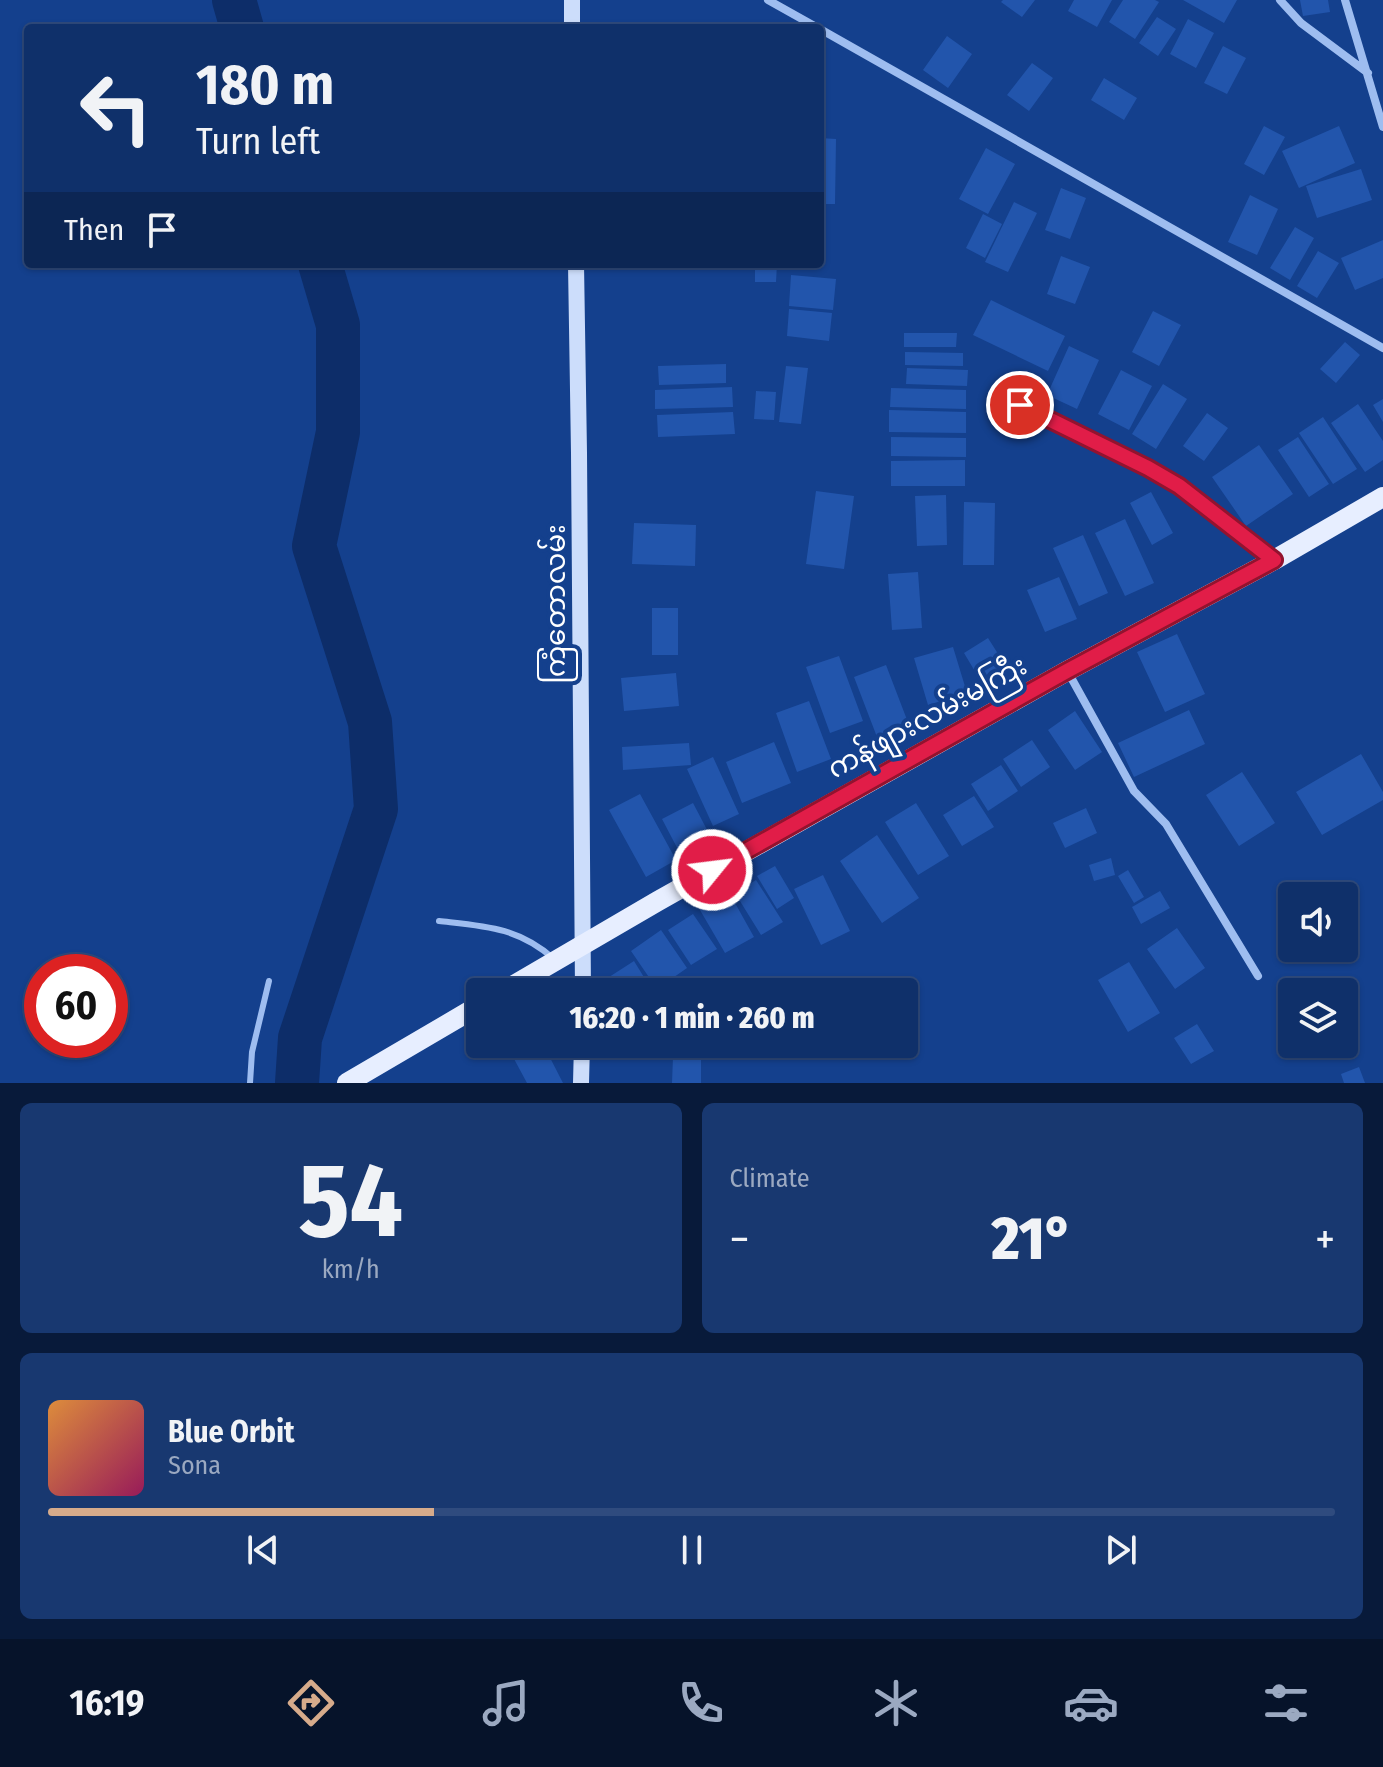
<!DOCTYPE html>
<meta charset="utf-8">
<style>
:root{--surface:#0f306a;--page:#183870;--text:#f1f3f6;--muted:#9ba9c1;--line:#2f4b7e;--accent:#d6ab8b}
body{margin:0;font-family:"Fira Sans Condensed","Noto Sans Myanmar",sans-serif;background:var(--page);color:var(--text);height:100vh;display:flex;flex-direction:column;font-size:30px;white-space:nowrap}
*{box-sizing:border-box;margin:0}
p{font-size:26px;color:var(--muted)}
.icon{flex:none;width:44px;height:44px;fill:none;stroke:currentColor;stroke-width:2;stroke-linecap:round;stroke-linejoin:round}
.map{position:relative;height:1083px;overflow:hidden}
.drawer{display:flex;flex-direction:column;gap:20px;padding:20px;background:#081a3a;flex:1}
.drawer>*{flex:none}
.top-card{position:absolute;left:24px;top:24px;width:800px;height:244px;border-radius:8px;box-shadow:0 2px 6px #0004,0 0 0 2px var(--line);background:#0f306a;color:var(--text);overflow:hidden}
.buttons{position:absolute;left:1278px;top:882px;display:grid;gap:16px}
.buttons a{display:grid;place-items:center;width:80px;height:80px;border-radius:8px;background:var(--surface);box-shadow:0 2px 6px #0004,0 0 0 2px var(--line);font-size:40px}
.speed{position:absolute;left:24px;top:954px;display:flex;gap:16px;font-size:40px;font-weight:700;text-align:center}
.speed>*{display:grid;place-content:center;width:104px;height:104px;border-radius:50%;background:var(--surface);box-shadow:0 2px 6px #0004,0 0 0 2px var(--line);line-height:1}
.speed .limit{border:12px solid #d22;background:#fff;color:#111}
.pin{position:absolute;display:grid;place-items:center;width:68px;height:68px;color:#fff;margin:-34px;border:4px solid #fff;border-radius:50%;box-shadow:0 2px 8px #0007}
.me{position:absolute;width:88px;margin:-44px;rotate:61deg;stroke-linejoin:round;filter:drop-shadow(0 0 6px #0008)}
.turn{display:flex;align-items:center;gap:28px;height:168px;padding:0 40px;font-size:36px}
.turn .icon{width:104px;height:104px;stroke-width:2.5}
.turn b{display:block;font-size:56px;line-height:68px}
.then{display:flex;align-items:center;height:76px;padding:0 40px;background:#0003;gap:16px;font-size:30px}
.big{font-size:60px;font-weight:800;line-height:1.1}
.drawer .widget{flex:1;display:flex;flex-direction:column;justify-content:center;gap:12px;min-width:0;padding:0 28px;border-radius:12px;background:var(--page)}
.drawer .dial{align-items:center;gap:0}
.dial b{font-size:104px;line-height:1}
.song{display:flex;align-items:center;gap:24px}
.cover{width:96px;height:96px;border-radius:12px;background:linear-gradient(135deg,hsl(30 70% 55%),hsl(330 70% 35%))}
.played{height:8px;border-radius:4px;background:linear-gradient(90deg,var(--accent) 30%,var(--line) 30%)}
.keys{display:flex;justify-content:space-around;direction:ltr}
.heat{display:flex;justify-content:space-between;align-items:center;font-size:44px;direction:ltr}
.drawer .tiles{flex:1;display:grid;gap:20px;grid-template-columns:1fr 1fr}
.widget:last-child{grid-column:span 2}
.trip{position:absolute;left:466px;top:978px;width:452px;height:80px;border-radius:8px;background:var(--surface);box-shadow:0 2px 6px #0004,0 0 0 2px var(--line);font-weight:800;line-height:80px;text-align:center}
.menu{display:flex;height:128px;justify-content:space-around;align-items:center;background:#06132a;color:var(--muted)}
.menu .icon{width:56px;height:56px}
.menu .active{color:var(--accent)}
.menu b{font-size:36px;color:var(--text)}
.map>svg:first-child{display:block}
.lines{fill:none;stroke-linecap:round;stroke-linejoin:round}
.river{stroke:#0d2d69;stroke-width:44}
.building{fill:#2255ac}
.lane{stroke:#9ebdf0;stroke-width:6}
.street{stroke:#9ebdf0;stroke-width:8}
.secondary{stroke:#ccddfb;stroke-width:16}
.primary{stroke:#e7eeff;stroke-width:20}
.route-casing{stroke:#92132f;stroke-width:20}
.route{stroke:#e11d48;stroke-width:14}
.labels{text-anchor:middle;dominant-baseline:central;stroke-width:8;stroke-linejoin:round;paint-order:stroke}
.street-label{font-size:28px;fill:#fff;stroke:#14408d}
</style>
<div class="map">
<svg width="1383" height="1083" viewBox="0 0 1383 1083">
<rect width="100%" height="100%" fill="#14408d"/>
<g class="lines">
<!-- river -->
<path class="river" d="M234,0L242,28
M297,1083L300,1038L376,809L370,722L314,546L338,432V325L320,264"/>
</g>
<!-- building -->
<path class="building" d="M1003,0H1035L1022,17L1001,2Z
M1074,0H1112L1097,27L1068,11Z
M1123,0H1155L1159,2L1135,39L1109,22Z
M1183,0H1237L1224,23Z
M1300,0H1328L1330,12L1303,16Z
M1157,17L1176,29L1158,56L1139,43Z
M1188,19L1214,33L1196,68L1170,54Z
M947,36L972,54L948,88L923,70Z
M1223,46L1246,58L1227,94L1204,83Z
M1032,63L1053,78L1029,111L1007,95Z
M1104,78L1137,98L1124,120L1091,100Z
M1264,126L1285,137L1264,175L1244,164Z
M1339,126L1355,163L1299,188L1282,151Z
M820,138L836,139L835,204H820Z
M986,148L1015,164L988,214L959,199Z
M1361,169L1372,200L1317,218L1306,186Z
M1061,188L1086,198L1070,239L1045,230Z
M1250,195L1278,209L1257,255L1228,242Z
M1014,202L1037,213L1008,272L985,262Z
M983,214L1002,224L985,258L966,248Z
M1295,227L1314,238L1290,280L1270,268Z
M1383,240V278L1355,290L1341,258Z
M1318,251L1339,263L1317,298L1297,286Z
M1061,256L1090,267L1075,304L1047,294Z
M755,264H777L776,282H755Z
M791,275L836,279L833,310L789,306Z
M991,300L1065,336L1048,371L973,335Z
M789,309L832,313L829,341L787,336Z
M1153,311L1181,325L1159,366L1132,352Z
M904,333H957L956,347H904Z
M1345,342L1360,355L1336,383L1320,369Z
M1069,346L1099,360L1077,409L1047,395Z
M905,352L963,353V366L905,365Z
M726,364V383L659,385L658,366Z
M786,366L808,368L801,424L779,422Z
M907,368L968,370L967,386L906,384Z
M1121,370L1152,386L1129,430L1098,414Z
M1163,384L1187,399L1156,449L1132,434Z
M732,387L733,407L655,409V390Z
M891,388L966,390V409L890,407Z
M756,391L776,392L774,420L754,419Z
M1383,399V422L1373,405Z
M1358,404L1383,441V460L1365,472L1331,423Z
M889,410L966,412V433L889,432Z
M733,412L735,434L658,437L657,415Z
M1207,413L1228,428L1204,461L1183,446Z
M1323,417L1357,469L1333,484L1299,433Z
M891,437L966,438V457L891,456Z
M1298,437L1329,484L1309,497L1278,450Z
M1259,445L1293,494L1246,526L1212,477Z
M965,460V486H891V461Z
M816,491L854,496L844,569L806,564Z
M1151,492L1173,533L1152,545L1130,503Z
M946,495L947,545L917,546L915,496Z
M964,502L995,503L994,565H963Z
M1125,519L1154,583L1125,596L1095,533Z
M634,523L696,525L695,566L632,564Z
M1083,535L1108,593L1079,606L1053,548Z
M918,572L922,628L892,630L888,574Z
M1059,577L1077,619L1045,632L1027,590Z
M652,608H678V655H652Z
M1177,634L1205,694L1165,712L1137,652Z
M988,638L1007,668L982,683L964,653Z
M953,647L967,693L928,705L914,658Z
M839,656L863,721L830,733L806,667Z
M886,665L909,725L877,737L854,677Z
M676,673L679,706L624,711L621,678Z
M809,701L831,759L797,772L776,713Z
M1189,710L1205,744L1134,777L1118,743Z
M1075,711L1102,752L1075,770L1048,730Z
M1032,740L1050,767L1021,787L1003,759Z
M774,742L791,783L742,803L726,762Z
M689,743L691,765L623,770L622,747Z
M1361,754L1383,792V800L1322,835L1296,792Z
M713,757L739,814L713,826L687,769Z
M1001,765L1018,791L988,811L971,784Z
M1242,772L1275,823L1239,846L1206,795Z
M640,794L676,860L646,877L609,810Z
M974,796L994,827L962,846L943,815Z
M693,803L715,845L684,861L662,819Z
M916,803L949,856L918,875L885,822Z
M1086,808L1097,833L1065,848L1053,823Z
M877,835L919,898L882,923L840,861Z
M1111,858L1115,875L1094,881L1089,865Z
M775,866L794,898L777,909L757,876Z
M1128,870L1144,897L1134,903L1118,876Z
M823,875L850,931L821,945L794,889Z
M756,880L783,922L761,935L735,893Z
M1160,891L1170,908L1141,924L1132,907Z
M730,894L754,937L725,953L700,910Z
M693,914L717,949L691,965L668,930Z
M1177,928L1205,968L1175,989L1147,949Z
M661,930L687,968L657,989L631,951Z
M1309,948H1335L1316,959Z
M634,961L650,987L641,992H614L606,979Z
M1129,962L1160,1013L1128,1032L1098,980Z
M703,987V992H682V988Z
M1197,1024L1214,1051L1191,1064L1174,1038Z
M506,1044H543L563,1083H527Z
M673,1057H701V1083H672Z
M1359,1067L1365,1083H1344L1341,1074Z"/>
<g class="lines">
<!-- lane -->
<path class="lane" d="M439,921C484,926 518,927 554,959
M250,1083L252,1052L269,981"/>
<!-- street -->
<path class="street" d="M768,0L818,28
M1280,0L1301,23L1368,73
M1345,0L1383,127
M820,29L1383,348
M995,392L1148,468L1179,486L1274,559
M1068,672L1134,791L1166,824L1258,976"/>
<!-- secondary -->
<path class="secondary" d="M572,28V0
M576,264L579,453L583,992
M581,1083L582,1044"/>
<!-- primary -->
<path class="primary" d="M502,992L658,901L1067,671L1274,560L1383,497
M347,1083L480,1005"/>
</g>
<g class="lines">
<!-- route casing -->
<g class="route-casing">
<path id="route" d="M712,870L1067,671L1274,560L1179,486L1148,468L1020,405"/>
</g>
<!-- route -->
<use href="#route" class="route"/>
</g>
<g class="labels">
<!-- street labels -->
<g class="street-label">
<text transform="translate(555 604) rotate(-90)">ကြံတောလမ်း</text>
<text transform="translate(927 717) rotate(-29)">ကန်ဖျားလမ်းမကြီး</text>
</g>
</g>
</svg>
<div class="buttons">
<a><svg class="icon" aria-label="sound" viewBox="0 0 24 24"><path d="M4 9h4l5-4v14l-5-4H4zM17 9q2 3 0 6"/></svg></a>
<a><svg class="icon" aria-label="layers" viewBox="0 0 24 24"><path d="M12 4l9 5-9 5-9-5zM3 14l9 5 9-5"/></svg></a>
</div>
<div class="speed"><div class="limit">60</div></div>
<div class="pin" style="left:1020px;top:405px;background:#d93025"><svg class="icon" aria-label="arrive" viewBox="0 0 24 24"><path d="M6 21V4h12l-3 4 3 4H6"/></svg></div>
<svg class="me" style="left:712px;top:870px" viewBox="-20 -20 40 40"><circle r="17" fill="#e11d48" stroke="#fff" stroke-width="3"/><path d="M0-11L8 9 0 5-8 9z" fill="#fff"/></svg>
<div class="trip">16:20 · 1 min · 260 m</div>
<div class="top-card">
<div class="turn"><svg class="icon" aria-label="left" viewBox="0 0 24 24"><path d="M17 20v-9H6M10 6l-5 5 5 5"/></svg><div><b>180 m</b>Turn left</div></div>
<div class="then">Then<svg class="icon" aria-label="arrive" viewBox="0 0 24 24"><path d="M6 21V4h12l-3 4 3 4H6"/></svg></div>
</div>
</div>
<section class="drawer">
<div class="tiles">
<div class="widget dial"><b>54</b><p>km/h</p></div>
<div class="widget"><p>Climate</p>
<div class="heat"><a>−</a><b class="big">21°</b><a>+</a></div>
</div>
<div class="widget">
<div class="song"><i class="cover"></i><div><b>Blue Orbit</b><p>Sona</p></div></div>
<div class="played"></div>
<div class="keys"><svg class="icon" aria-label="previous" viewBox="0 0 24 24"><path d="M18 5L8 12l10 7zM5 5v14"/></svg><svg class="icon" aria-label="pause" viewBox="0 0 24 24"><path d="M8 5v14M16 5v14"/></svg><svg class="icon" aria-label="next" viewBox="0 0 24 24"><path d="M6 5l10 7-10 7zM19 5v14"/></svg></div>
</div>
</div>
</section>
<nav class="menu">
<b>16:19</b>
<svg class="icon active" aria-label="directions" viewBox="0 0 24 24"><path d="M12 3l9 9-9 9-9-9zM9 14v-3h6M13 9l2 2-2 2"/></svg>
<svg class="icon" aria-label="music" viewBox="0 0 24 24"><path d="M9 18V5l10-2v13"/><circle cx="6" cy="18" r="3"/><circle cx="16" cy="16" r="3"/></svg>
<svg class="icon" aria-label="phone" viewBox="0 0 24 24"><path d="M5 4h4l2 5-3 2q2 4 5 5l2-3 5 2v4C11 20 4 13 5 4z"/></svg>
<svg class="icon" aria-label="climate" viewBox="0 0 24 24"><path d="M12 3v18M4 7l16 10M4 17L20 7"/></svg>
<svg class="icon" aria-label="car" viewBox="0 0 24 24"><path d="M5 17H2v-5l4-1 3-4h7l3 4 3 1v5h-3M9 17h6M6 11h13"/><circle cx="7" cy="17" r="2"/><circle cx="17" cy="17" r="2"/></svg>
<svg class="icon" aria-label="filters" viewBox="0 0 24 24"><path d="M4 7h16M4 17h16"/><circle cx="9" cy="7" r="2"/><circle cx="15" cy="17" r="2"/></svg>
</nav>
